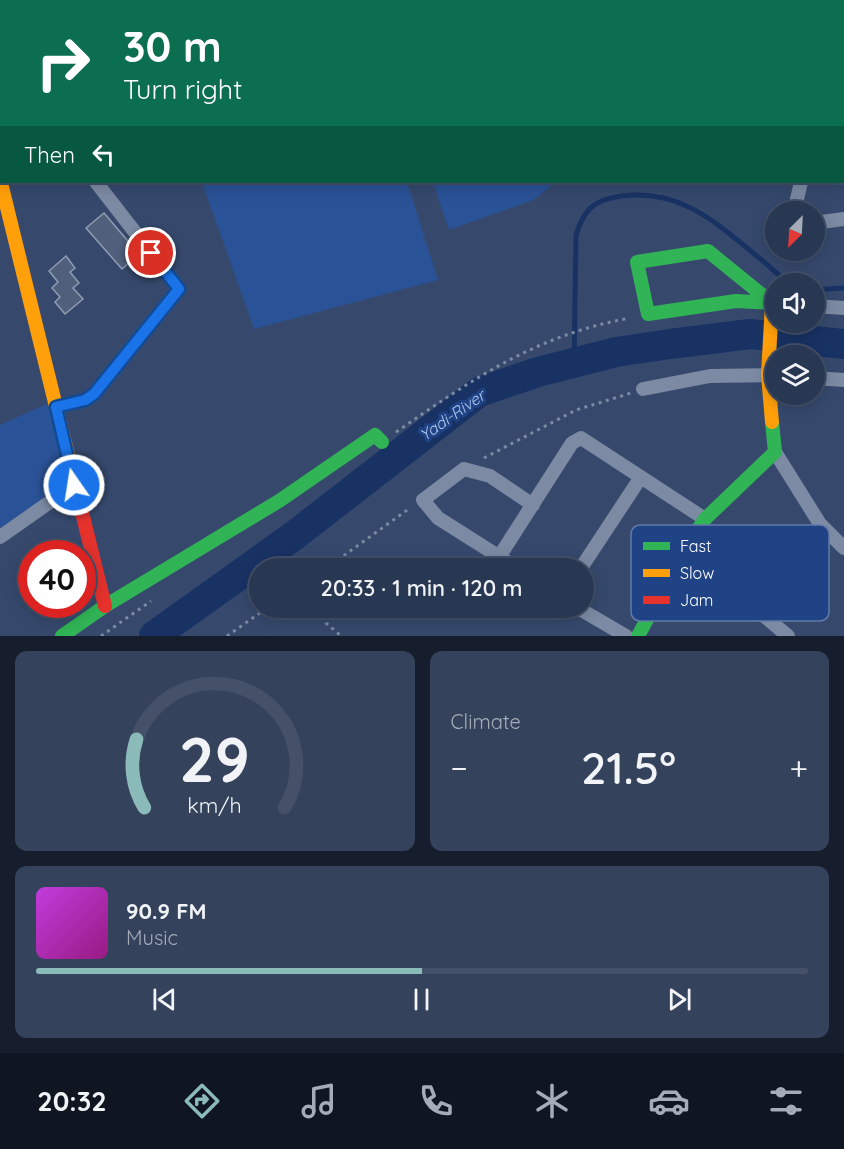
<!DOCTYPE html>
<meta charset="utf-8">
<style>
:root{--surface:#283752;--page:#34425c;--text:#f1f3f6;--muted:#a5acb8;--line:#445169;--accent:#8bbbb9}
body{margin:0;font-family:Quicksand,sans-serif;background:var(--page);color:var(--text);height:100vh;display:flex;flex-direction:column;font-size:22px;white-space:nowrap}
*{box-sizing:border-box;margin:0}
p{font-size:20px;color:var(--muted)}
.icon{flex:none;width:33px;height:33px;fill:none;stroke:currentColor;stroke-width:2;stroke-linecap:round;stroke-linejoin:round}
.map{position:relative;height:636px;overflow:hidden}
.drawer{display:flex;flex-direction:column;gap:15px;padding:15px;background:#161e2d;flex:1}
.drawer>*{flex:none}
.hud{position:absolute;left:0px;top:0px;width:844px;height:183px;box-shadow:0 3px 15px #0003,0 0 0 2px var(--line);background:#0b6e4f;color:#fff;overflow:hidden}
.needle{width:39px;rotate:204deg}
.fabs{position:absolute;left:765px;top:201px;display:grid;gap:12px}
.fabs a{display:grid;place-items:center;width:60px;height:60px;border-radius:50%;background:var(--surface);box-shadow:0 3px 15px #0003,0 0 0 2px var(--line);font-size:30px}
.speed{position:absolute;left:18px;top:540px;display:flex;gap:12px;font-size:30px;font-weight:700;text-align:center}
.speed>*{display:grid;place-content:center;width:78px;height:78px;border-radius:50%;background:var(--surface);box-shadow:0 3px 15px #0003,0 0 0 2px var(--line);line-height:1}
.speed .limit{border:9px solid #d22;background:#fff;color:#111}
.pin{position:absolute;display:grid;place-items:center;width:51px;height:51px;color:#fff;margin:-26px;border:3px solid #fff;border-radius:50%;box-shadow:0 2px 6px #0007}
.me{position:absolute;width:66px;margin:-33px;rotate:347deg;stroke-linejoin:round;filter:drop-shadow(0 0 4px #0008)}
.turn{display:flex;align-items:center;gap:21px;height:126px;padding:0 24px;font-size:27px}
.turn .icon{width:78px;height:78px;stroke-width:2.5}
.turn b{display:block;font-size:42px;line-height:51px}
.then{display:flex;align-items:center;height:57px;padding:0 24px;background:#0003;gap:12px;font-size:22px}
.big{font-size:45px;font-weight:600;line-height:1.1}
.drawer .widget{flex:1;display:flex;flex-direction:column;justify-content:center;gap:9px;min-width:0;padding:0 21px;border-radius:12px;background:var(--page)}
.drawer .dial{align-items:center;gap:0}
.dial svg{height:156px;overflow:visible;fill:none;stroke:var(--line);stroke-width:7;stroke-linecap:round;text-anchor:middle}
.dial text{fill:var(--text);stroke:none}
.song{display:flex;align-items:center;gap:18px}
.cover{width:72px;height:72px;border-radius:9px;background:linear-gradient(135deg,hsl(290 70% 55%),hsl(310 70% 35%))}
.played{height:6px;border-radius:3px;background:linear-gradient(90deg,var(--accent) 50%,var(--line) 50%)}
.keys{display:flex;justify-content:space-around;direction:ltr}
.heat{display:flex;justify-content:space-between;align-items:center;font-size:33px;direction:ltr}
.drawer .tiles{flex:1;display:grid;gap:15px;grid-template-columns:1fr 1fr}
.widget:last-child{grid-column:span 2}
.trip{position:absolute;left:249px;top:558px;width:345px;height:60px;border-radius:30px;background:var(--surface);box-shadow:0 3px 15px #0003,0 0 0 2px var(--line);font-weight:600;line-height:60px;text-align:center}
.dock{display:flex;height:96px;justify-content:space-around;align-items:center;background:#101621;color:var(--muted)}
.dock .icon{width:42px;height:42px}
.dock .on{color:var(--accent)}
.dock b{font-size:27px;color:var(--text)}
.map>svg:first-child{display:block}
.green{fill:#2a5296}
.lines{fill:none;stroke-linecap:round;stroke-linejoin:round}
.stream{stroke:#183264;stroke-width:5}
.river{stroke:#183264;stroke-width:30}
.building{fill:#4f5f7c;stroke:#909cb1;stroke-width:1.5}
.path{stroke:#7c8aa3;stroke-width:3;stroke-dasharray:3 4.5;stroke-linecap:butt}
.street{stroke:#7c8aa3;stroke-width:14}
.fast{stroke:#30b455;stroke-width:14}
.slow{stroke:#ff9f0a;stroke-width:14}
.jam{stroke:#e5322d;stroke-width:14}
.route-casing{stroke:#114b97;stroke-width:15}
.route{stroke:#1a73e8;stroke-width:10}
.labels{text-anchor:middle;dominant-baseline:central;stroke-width:6;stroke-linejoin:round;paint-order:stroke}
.water-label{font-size:16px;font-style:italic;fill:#b1c9f1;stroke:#1f4384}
.key{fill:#1f4384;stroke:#627ba9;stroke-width:1.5}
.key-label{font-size:16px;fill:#fff}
</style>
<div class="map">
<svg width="844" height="636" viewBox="0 0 844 636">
<rect width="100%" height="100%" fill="#36496d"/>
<!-- green -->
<path class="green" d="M202,182H407L438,280L254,329Z
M433,182H556L533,200L449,230Z
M55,400L74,485L4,534L0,526V425Z"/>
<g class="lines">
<!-- stream -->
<path class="stream" d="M814,290L844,288
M574,364L576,235C584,209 594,200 621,196C683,188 718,225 763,261C772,268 781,279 792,284"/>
<!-- river -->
<path class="river" d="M154,636L295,535L479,392L538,372L616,352L670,344L750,334L844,344"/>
</g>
<!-- building -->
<path class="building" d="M104,213L139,254L122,269L86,228Z
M66,256L75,268L70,272L79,283L73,288L83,299L65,314L55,302L60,297L52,288L58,282L49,271Z"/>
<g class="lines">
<!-- path -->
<path class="path" d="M396,432C473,379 536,335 630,318
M484,458L576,410L631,393
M317,566L339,559
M337,568L339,559L410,508
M323,608L326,623L341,636
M101,636L151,601
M227,636L267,608"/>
<!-- street -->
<path class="street" d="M809,0V2
M843,54H844
M0,62H2
M843,132H844
M0,159H2
M794,212L801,182
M814,223L844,219
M814,306L844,308
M814,378L844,380
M643,389L710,376L775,375
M56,407L85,400L94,394L179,289L96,182
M775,452L820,524L844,548
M0,537L74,485
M685,549L788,636
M499,557L572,443L581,438L705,519
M517,568L438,518L423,500L464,469L490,476L533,505
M581,568L641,477
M578,608L626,636"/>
<!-- fast -->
<path class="fast" d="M708,251L772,303L736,301L648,314L637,262Z
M62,636L105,606L279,501L375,435L382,442
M638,636L685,549L705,519L775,452L772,422"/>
<!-- slow -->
<path class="slow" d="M0,179L78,496
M772,422L768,375L772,303H776"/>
<!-- jam -->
<path class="jam" d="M78,496L105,606"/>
</g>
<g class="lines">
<!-- route casing -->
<g class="route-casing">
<path id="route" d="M74,485L56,407L85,400L94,394L179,289L151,253"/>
</g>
<!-- route -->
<use href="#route" class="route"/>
</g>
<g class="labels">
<!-- water labels -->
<g class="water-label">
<text transform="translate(452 415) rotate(-35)">Yadi-River</text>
</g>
</g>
<!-- legend -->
<rect x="631" y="525" width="198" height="96" rx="9" class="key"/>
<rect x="643" y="542" width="27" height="8" fill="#30b455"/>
<rect x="643" y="569" width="27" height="8" fill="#ff9f0a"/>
<rect x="643" y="596" width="27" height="8" fill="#e5322d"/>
<g class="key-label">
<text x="680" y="552">Fast</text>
<text x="680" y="579">Slow</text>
<text x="680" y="606">Jam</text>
</g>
</svg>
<div class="fabs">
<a><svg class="needle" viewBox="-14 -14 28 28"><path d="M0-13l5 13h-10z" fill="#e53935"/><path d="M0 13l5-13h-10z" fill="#a5acb8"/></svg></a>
<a><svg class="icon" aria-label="sound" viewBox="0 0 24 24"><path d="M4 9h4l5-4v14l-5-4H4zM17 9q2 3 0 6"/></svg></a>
<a><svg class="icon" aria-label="layers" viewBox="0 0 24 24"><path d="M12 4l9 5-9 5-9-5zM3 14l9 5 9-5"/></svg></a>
</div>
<div class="speed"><div class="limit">40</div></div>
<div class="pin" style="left:151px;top:253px;background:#d93025"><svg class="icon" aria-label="arrive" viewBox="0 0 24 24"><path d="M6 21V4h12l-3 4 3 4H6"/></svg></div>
<svg class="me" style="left:74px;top:485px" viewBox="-20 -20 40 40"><circle r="17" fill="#1a73e8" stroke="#fff" stroke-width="3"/><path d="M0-11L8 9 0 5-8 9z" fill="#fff"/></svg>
<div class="trip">20:33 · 1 min · 120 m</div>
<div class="hud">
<div class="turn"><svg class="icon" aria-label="right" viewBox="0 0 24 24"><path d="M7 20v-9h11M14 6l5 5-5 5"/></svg><div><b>30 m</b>Turn right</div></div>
<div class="then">Then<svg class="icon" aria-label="left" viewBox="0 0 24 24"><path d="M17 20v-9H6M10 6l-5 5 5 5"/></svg></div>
</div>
</div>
<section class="drawer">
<div class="tiles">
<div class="widget dial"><svg viewBox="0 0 100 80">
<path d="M14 69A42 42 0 1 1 86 69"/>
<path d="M14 69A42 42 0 0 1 10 34" stroke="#8bbbb9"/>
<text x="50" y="56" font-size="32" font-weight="700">29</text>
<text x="50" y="72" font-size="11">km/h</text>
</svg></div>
<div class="widget"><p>Climate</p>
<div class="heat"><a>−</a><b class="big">21.5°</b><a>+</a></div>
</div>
<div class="widget">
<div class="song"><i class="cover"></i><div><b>90.9 FM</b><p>Music</p></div></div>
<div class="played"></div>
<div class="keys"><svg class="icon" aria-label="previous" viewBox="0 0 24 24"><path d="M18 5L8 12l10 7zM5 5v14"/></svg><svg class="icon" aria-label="pause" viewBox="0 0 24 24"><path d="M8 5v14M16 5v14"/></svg><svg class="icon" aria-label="next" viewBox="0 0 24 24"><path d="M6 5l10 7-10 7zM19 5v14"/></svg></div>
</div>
</div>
</section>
<nav class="dock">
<b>20:32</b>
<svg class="icon on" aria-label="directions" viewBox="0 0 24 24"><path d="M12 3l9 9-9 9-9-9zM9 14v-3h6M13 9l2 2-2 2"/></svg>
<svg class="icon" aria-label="music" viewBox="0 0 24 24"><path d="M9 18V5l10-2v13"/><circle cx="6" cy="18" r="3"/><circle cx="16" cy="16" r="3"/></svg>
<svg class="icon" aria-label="phone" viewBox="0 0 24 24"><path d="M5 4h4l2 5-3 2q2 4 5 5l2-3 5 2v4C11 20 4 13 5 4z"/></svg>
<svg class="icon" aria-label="climate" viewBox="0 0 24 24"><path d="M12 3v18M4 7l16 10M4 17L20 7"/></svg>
<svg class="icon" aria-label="car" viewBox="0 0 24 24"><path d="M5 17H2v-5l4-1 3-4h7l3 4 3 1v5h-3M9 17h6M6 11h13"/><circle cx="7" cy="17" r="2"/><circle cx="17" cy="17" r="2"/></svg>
<svg class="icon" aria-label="filters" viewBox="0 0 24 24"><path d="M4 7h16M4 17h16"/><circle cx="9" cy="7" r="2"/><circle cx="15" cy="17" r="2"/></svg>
</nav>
